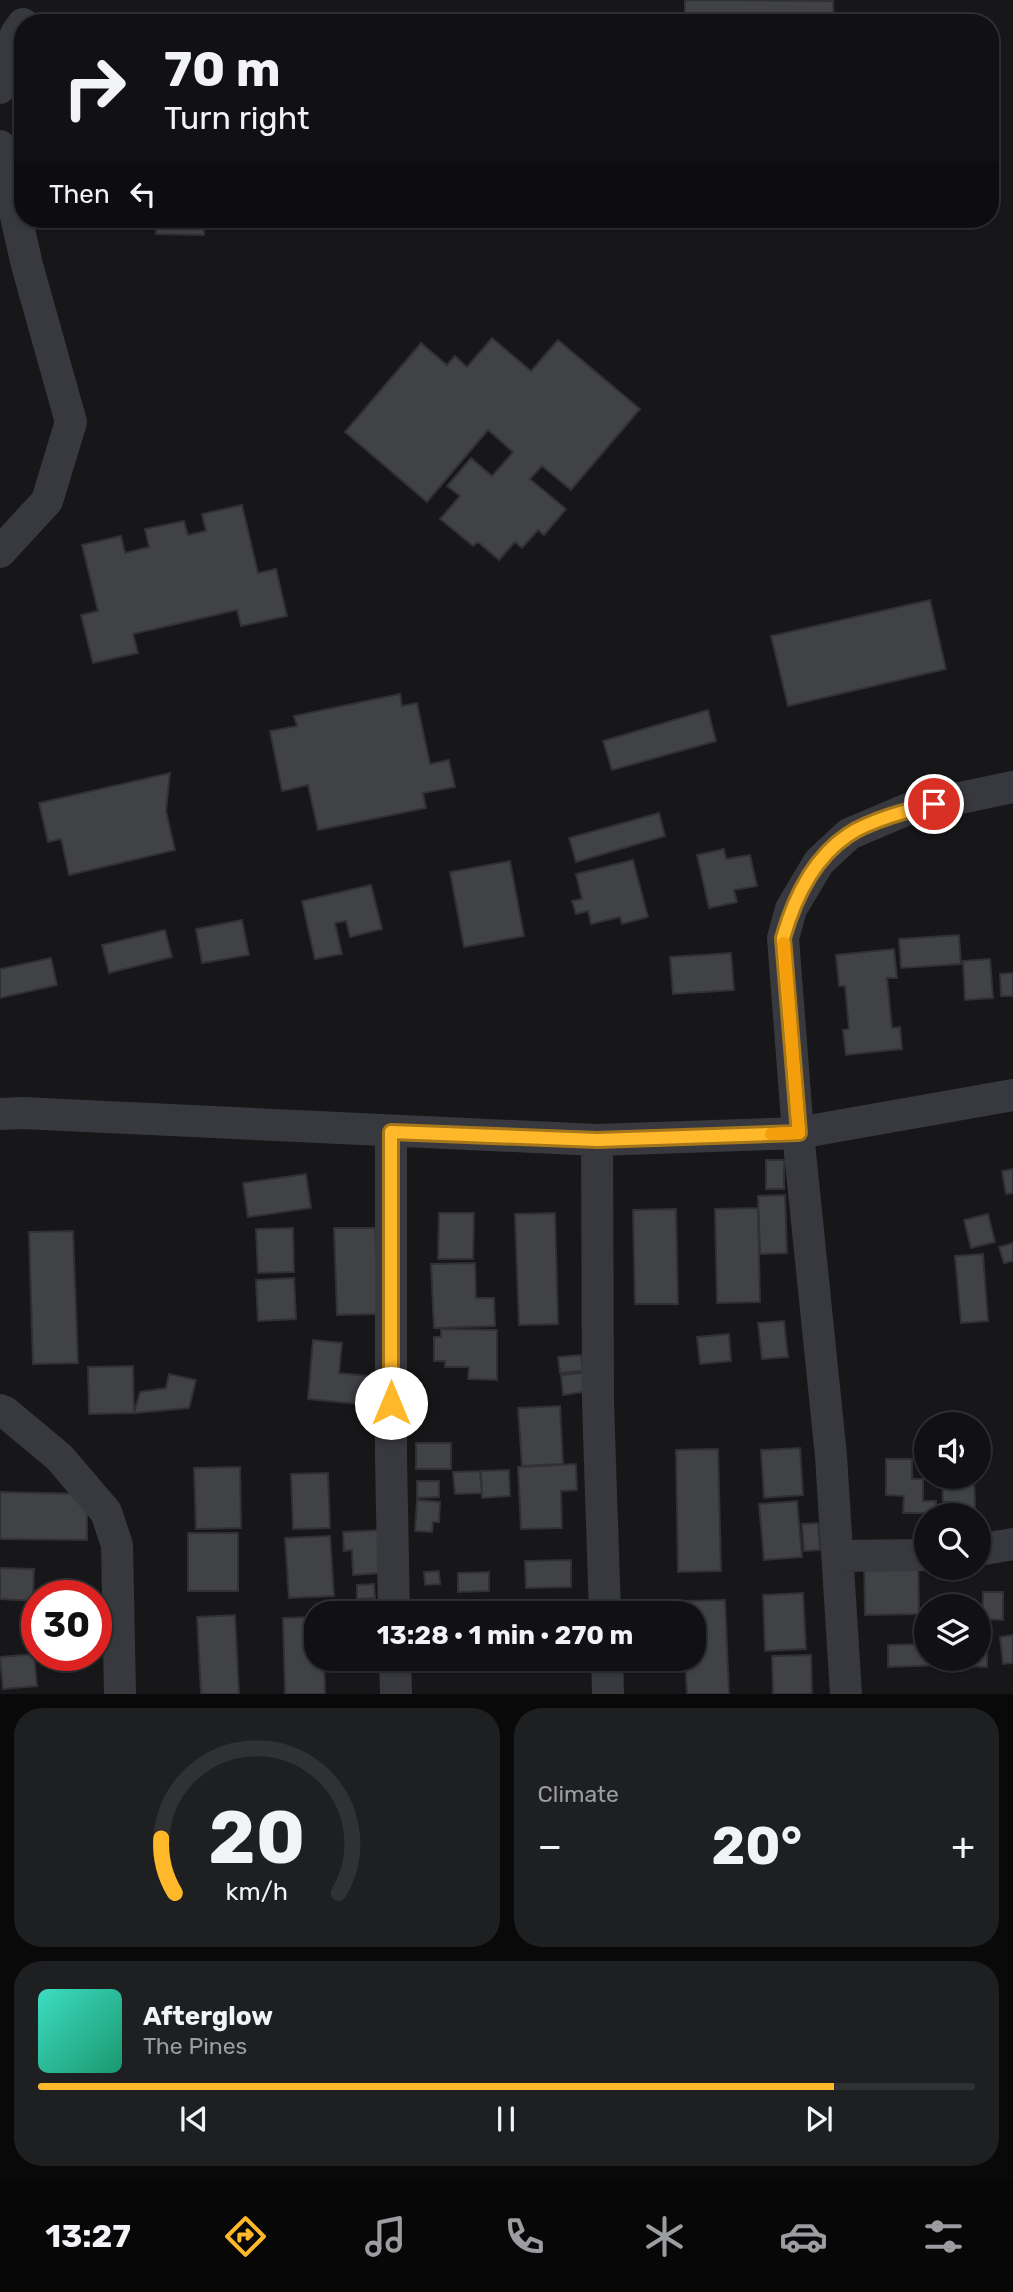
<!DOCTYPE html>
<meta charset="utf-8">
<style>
:root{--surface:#111113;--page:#1e1f21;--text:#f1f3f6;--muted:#9c9da0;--line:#303133;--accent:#ffb829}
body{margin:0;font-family:Rubik,sans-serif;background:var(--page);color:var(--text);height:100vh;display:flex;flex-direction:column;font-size:26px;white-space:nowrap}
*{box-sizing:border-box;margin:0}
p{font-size:23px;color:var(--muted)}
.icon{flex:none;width:38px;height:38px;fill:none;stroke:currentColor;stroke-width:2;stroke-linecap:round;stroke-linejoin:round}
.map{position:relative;height:1694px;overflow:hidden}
.sheet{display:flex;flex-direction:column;gap:14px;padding:14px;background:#09090a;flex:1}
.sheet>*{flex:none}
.top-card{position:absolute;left:14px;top:14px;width:985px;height:214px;border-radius:28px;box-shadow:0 2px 5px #0004,0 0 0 2px var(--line);background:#111113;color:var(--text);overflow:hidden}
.tools{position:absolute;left:914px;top:1412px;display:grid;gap:14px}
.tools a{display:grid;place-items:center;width:77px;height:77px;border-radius:50%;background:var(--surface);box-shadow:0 2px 5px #0004,0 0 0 2px var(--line);font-size:35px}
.speed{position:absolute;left:21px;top:1580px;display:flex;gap:14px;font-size:35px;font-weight:700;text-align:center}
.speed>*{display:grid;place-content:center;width:91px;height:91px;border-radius:50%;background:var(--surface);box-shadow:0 2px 5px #0004,0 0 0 2px var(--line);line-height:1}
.speed .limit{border:10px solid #d22;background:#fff;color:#111}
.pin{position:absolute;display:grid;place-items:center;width:60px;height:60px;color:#fff;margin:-30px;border:4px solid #fff;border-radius:50%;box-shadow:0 2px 7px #0007}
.me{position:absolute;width:77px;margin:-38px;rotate:0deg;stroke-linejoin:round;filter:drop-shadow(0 0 5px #0008)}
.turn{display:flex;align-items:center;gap:24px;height:147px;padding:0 35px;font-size:32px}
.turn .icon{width:91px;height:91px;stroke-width:2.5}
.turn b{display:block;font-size:49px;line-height:60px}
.then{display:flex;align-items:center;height:66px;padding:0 35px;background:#0003;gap:14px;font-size:26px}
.big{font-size:52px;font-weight:700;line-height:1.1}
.sheet .tile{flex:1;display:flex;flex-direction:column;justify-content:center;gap:10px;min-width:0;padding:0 24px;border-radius:28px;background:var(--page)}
.sheet .dial{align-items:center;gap:0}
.dial svg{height:182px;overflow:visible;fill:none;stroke:var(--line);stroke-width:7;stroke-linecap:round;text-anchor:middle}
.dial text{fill:var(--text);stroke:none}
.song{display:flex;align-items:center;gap:21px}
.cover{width:84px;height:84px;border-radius:10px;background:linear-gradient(135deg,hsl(170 70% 55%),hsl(160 70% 35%))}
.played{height:7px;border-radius:4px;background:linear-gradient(90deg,var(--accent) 85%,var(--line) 85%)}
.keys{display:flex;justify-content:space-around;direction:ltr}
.heat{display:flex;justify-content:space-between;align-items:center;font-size:38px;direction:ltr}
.sheet .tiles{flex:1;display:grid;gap:14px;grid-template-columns:1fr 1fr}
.tile:last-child{grid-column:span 2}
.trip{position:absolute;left:304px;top:1601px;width:402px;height:70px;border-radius:28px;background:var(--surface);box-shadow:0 2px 5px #0004,0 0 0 2px var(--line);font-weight:700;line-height:70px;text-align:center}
.tab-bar{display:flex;height:112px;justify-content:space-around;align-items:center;background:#070708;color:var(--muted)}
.tab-bar .icon{width:49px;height:49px}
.tab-bar .current{color:var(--accent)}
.tab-bar b{font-size:32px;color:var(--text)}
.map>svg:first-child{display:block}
.building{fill:#414246;stroke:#313135;stroke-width:2}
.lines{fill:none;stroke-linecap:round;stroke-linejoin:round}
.minor{stroke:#38393f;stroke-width:32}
.route-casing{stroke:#a6781b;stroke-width:18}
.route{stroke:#ffb829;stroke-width:12}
.slow{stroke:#f59e0b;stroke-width:12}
</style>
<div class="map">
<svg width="1013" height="1694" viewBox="0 0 1013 1694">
<rect width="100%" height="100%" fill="#171719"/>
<!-- building -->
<path class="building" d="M685,0L833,1L834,23H661V15L685,14Z
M168,219L204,220V235L156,234V220L168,221Z
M492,338L531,371L558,340L640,409L571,490L542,466L530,479L566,509L544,535L538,530L522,548L515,542L499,560L478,542L473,546L440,519L460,496L447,486L471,458L492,476L513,452L488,430L427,502L345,432L421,343L447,365L455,356L467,367Z
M242,505L258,573L276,569L287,616L241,626L237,610L133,634L138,653L93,663L81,615L98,611L82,545L121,536L125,553L149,547L145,529L184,521L188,535L206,531L202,514Z
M930,600L946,669L788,706L771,636Z
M400,694L402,706L417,703L430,764L449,760L455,787L423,793L426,808L318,830L308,785L282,791L270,731L297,726L294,716Z
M708,710L716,741L612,770L603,741Z
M170,773L166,811L175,850L69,875L61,839L48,842L39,803Z
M659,813L665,836L576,862L569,838Z
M724,849L726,859L750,855L757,886L734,890L737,902L709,908L697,855Z
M633,860L648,917L622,924L620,917L591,924L588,911L576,914L572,901L582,899L576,874Z
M510,861L524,936L464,947L450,872Z
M371,885L382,929L350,937L346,921L335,923L342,954L315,959L302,901Z
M242,920L249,955L202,963L196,929Z
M165,930L172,957L109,973L102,945Z
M959,935L961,964L901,968L899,939Z
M894,949L897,978H887L892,1028L900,1027L902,1049L846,1055L843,1030L849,1029L845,986H839L836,955Z
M731,953L734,990L673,994L670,957Z
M51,958L57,985L0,998V969Z
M990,959L993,998L965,1000L963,961Z
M1013,973V996H1001L1000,974Z
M766,1160H784V1189H766Z
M1013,1169V1193L1006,1194L1002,1171Z
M306,1174L311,1208L248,1217L243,1183Z
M785,1195L787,1253L760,1254L758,1196Z
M758,1208L760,1302L717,1303L715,1209Z
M676,1209L678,1304H635L633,1210Z
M439,1213H474L473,1259H438Z
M555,1213L558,1324L519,1325L515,1214Z
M988,1214L995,1242L971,1248L964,1220Z
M293,1228L294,1272L258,1273L256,1229Z
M334,1228H375L378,1314L337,1315Z
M73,1231L78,1363L33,1364L29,1232Z
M1013,1243V1261L1004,1263L999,1247Z
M983,1254L988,1321L961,1323L955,1256Z
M475,1263L476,1298H494L495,1326L434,1328L431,1264Z
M294,1278L296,1319L258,1321L256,1280Z
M784,1321L788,1357L762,1359L758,1323Z
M441,1329L497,1330V1380L468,1379L469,1367H445V1361H434V1337H441Z
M729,1334L731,1361L700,1364L697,1337Z
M313,1340L342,1343L339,1373L389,1378L387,1407L308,1399Z
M581,1355L583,1371L560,1373L558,1357Z
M133,1366L134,1413L89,1414L88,1367Z
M588,1372L590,1391L563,1395L561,1375Z
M169,1374L196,1380L189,1408L134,1413L140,1392L166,1388Z
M560,1406L563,1464L522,1466L518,1408Z
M416,1443H451V1469H416Z
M800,1448L803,1495L764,1498L761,1450Z
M718,1449L721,1571L678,1572L676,1450Z
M886,1459H912V1479H923V1501H936V1513H903L904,1496L886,1495Z
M576,1464L577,1490L561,1491L562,1528L521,1529L518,1467Z
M240,1467L241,1528L196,1529L194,1468Z
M509,1470L510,1496L482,1498L481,1471Z
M480,1471L482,1493L455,1494L453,1472Z
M328,1473L330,1528L293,1529L291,1474Z
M942,1477H974L975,1508L956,1509V1502H943Z
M417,1481H439V1497L417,1498Z
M0,1492L87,1494V1540L0,1539Z
M417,1500L440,1502L439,1522H433L432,1532L415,1531Z
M797,1501L802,1557L764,1560L759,1504Z
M818,1523L820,1550L804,1551L802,1524Z
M381,1530L383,1573L353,1575L352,1550L344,1551L343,1532Z
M188,1533H238V1591H188Z
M330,1536L334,1596L289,1598L285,1538Z
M918,1557L919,1614L865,1615L864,1558Z
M571,1560V1587L526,1588L525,1561Z
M0,1568L34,1569L33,1601L0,1599Z
M439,1571L440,1584L425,1585L424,1572Z
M489,1572V1591L458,1592V1573Z
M374,1584L375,1598L357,1599V1585Z
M983,1592H1003V1620L983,1619Z
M803,1593L806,1649L765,1651L763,1595Z
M725,1600L729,1694H687L685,1659H695V1614H684L683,1601Z
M235,1615L239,1694H201L197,1617Z
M317,1617V1659H324L325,1694H285L283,1618Z
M1013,1635V1663L1003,1664L1000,1637Z
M978,1638L987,1639V1667L957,1666V1659H978Z
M926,1644V1659H943V1665L888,1667V1645Z
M34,1654L37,1686L3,1689L0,1657Z
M811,1655L812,1694H773L772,1656Z"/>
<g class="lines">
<!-- minor -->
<path class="minor" d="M0,88L16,34L23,24
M0,146L27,265L71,422L47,501L0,552
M0,1114L22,1113L597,1140L798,1133L1013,1095
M391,1132V1457L394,1614
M597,1140L598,1402L605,1614
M0,1410L5,1412L59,1457L106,1512L117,1545L120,1694
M978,1550L1013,1544
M838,1556L926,1555
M395,1659L396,1694
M607,1659L608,1694
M846,1694L831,1456L798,1133L783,938L791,909L819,862L849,834L908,809L1013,787"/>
</g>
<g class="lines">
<!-- route casing -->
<g class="route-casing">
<path id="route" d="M391,1403V1132L597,1140L799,1133L783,938C794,899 814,858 848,835C868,821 911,809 934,804"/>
</g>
<!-- route -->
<use href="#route" class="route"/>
<!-- slow -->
<path class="slow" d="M771,1134L799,1133L784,943"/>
</g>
</svg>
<div class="tools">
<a><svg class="icon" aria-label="sound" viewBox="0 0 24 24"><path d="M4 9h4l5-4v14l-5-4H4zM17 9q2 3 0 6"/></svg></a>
<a><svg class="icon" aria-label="search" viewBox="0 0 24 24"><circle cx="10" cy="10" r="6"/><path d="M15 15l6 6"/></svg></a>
<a><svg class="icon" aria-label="layers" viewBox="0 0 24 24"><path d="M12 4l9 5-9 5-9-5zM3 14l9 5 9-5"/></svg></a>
</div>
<div class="speed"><div class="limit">30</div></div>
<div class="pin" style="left:934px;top:804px;background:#d93025"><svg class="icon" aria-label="arrive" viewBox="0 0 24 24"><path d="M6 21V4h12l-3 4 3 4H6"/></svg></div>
<svg class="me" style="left:391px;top:1403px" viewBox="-20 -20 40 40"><circle r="19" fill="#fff"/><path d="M0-13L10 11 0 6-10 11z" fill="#ffb829"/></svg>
<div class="trip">13:28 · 1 min · 270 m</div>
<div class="top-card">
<div class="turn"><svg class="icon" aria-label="right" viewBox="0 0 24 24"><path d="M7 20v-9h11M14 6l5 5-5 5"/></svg><div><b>70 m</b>Turn right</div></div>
<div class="then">Then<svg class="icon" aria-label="left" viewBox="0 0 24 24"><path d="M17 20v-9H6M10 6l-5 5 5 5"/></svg></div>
</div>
</div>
<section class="sheet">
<div class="tiles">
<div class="tile dial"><svg viewBox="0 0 100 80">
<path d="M14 69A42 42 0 1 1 86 69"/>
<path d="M14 69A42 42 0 0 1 8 45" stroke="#ffb829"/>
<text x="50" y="56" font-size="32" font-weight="700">20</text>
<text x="50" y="72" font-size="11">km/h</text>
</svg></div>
<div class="tile"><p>Climate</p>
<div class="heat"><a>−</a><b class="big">20°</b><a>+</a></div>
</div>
<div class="tile">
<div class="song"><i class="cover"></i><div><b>Afterglow</b><p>The Pines</p></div></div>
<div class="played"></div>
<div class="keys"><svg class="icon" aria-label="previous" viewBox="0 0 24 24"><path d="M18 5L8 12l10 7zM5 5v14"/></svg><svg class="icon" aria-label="pause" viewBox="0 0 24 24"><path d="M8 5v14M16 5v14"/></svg><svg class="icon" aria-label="next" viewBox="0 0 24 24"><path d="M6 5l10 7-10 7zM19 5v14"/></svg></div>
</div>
</div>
</section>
<nav class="tab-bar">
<b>13:27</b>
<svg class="icon current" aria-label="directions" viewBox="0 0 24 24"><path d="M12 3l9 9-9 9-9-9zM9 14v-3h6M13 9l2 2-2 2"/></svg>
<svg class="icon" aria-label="music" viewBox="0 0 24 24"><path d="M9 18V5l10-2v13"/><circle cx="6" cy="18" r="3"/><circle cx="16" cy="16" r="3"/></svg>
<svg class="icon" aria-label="phone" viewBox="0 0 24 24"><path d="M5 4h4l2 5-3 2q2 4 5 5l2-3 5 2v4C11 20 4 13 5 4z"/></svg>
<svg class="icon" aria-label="climate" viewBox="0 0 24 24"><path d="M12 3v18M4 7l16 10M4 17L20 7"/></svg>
<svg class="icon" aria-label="car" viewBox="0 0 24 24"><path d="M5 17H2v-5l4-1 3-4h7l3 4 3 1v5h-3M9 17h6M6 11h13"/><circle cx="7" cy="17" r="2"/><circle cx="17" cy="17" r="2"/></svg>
<svg class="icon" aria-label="filters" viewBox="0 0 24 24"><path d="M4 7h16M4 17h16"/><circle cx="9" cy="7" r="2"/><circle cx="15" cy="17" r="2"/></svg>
</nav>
